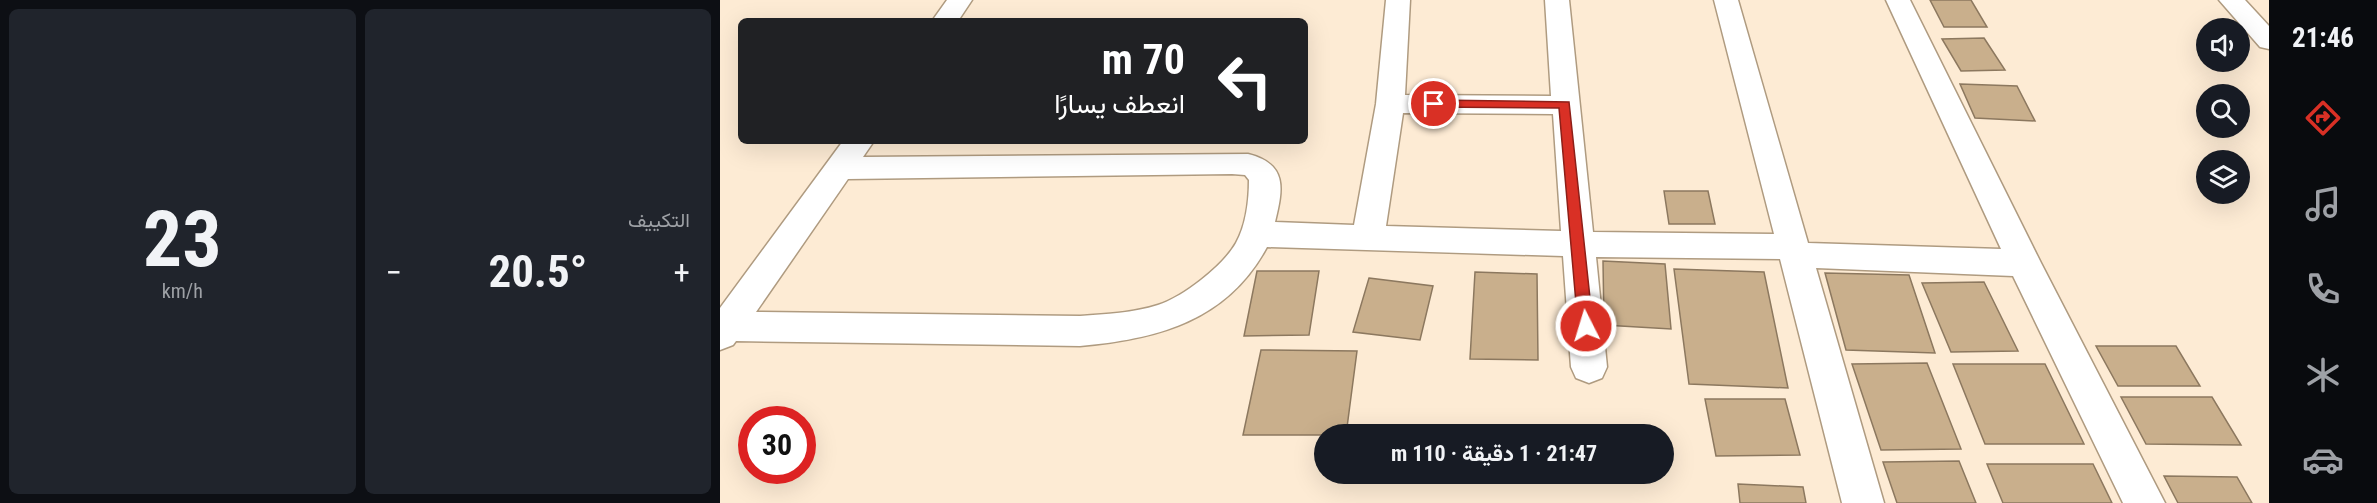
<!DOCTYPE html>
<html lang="ar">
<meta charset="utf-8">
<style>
:root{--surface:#171b24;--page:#20242c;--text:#f1f3f6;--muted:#9ea1a6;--accent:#d93025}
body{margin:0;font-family:"Roboto Condensed",Vazirmatn,sans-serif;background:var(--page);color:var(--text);direction:rtl;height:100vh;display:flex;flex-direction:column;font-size:22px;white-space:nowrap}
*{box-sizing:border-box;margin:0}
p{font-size:20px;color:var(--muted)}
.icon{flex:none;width:33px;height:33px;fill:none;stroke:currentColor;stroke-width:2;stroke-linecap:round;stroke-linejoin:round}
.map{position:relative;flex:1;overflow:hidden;direction:ltr}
.panel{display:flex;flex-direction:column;gap:9px;padding:9px;background:#0d0f14;width:720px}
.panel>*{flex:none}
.guide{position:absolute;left:18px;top:18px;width:570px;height:126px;border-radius:9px;box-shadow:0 6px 24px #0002;direction:rtl;background:#202124;color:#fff;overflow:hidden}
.tools{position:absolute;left:1476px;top:18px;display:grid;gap:12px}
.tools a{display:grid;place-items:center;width:54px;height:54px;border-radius:50%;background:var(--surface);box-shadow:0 6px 24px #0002;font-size:30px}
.speed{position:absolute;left:18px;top:406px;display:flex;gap:12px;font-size:30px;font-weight:700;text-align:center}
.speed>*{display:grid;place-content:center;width:78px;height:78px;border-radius:50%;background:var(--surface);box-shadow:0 6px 24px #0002;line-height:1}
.speed .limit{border:9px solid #d22;background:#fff;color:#111}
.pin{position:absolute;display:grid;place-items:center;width:51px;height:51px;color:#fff;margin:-26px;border:3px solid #fff;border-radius:50%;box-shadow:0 2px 6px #0007}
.me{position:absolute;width:66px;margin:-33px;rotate:355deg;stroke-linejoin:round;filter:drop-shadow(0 0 4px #0008)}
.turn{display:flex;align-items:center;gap:21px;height:126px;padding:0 24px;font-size:27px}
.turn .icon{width:78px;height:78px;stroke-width:2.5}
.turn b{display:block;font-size:42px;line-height:51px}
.big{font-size:45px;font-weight:700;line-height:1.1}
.panel .widget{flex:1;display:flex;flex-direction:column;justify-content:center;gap:9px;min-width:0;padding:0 21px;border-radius:9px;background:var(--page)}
.panel .dial{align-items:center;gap:0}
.dial b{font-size:78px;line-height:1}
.heat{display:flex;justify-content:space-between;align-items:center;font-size:33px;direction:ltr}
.panel .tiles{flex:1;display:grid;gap:9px;grid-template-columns:repeat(2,1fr)}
.trip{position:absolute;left:594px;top:424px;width:360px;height:60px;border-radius:30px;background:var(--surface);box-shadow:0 6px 24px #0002;font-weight:700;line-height:60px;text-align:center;direction:rtl}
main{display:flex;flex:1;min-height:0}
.dock{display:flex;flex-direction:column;width:108px;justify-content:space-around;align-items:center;background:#090b0e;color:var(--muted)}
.dock .icon{width:42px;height:42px}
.dock .selected{color:var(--accent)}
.dock b{font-size:27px;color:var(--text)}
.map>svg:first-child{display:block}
.building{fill:#c9af8c;stroke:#8c785f;stroke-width:1.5}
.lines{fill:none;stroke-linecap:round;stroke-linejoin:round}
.minor-casing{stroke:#af9b80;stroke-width:3}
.minor{fill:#fff;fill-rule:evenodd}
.route{fill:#d93025;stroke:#8d1f18;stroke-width:1.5}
</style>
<main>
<nav class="dock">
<b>21:46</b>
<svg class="icon selected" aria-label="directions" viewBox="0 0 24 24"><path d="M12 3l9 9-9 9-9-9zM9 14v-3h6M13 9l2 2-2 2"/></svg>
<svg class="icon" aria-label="music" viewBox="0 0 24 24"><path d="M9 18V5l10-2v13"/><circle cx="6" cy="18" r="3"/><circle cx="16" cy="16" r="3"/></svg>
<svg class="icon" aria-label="phone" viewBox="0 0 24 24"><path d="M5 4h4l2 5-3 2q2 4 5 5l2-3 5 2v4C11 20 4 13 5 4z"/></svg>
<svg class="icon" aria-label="climate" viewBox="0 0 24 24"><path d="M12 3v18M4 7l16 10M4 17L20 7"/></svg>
<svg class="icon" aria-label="car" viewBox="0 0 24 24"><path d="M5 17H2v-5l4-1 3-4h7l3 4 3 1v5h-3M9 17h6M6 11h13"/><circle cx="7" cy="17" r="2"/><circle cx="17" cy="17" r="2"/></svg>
</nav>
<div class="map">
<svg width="1549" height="503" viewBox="0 0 1549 503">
<rect width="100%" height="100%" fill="#fdebd4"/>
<!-- building -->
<path class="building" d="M1210,0H1251L1267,27H1224Z
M1264,38L1285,70L1241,71L1222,39Z
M1240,84L1297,86L1315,121L1255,118Z
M944,191H988L995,224H949Z
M883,261L945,264L951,329L884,325Z
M954,269L1044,272L1068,388L969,384Z
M537,271H599L589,335L524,336Z
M755,272L817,274L818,360L750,359Z
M1105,273L1189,275L1215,353L1126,350Z
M649,278L713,286L700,340L633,332Z
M1264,282L1298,351L1231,352L1202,283Z
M1376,346H1456L1480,386H1398Z
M541,350L637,351L626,435H523Z
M1207,363L1241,449L1161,450L1132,364Z
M1233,364H1325L1364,444H1265Z
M1401,397H1492L1521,445L1426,444Z
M985,399H1065L1080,455L996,456Z
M1239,461L1256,503H1177L1163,462Z
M1267,464H1373L1392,503H1283Z
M1444,476L1517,477L1532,503H1458Z
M1018,484L1083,487L1086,503H1020Z"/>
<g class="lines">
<!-- minor casing -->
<g class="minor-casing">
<path id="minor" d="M227,0H252L238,21H212Z
M666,0H690L685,95L831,96L825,0H849L873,232L1054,234L994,0H1018L1088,243L1281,249L1166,0H1190L1321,263L1445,503H1403L1293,276L1096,268L1164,503H1122L1060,259L876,257L887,367L882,378L869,383L856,378L851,367L843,256L547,247C507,321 438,339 360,346L16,341L13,345L0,350V308L123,141H154L143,157L528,154C568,164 563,189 555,222L634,225L656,104ZM683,113L833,114L841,231L666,226ZM512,174L525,175L529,180C529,200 526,225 516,243C503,266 463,297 438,305C413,313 386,314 360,316L36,312L128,179Z
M1499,0H1525L1549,26V49L1540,47Z"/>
</g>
<!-- minor -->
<use href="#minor" class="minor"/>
</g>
<!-- route -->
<path class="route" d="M714,100L849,102L873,326L871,330H860L858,326L839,108L710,107L708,104Z"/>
</svg>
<div class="tools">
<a><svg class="icon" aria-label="sound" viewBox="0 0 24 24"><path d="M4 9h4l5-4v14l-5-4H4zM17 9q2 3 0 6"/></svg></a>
<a><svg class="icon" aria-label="search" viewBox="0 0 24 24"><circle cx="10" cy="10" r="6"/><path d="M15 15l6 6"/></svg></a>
<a><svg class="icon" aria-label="layers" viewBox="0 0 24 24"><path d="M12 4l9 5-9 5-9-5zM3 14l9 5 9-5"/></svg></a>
</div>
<div class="speed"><div class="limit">30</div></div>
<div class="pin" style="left:714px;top:104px;background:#d93025"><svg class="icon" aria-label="arrive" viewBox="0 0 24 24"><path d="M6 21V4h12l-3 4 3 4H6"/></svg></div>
<svg class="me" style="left:866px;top:326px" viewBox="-20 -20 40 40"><circle r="17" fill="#d93025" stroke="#fff" stroke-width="3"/><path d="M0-11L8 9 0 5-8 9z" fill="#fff"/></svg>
<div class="trip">21:47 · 1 دقيقة · 110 m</div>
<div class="guide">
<div class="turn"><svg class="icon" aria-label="left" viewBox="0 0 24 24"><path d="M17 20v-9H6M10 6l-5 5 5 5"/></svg><div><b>70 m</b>انعطف يسارًا</div></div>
</div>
</div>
<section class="panel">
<div class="tiles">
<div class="widget"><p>التكييف</p>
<div class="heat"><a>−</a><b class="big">20.5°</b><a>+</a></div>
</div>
<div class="widget dial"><b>23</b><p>km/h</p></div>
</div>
</section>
</main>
